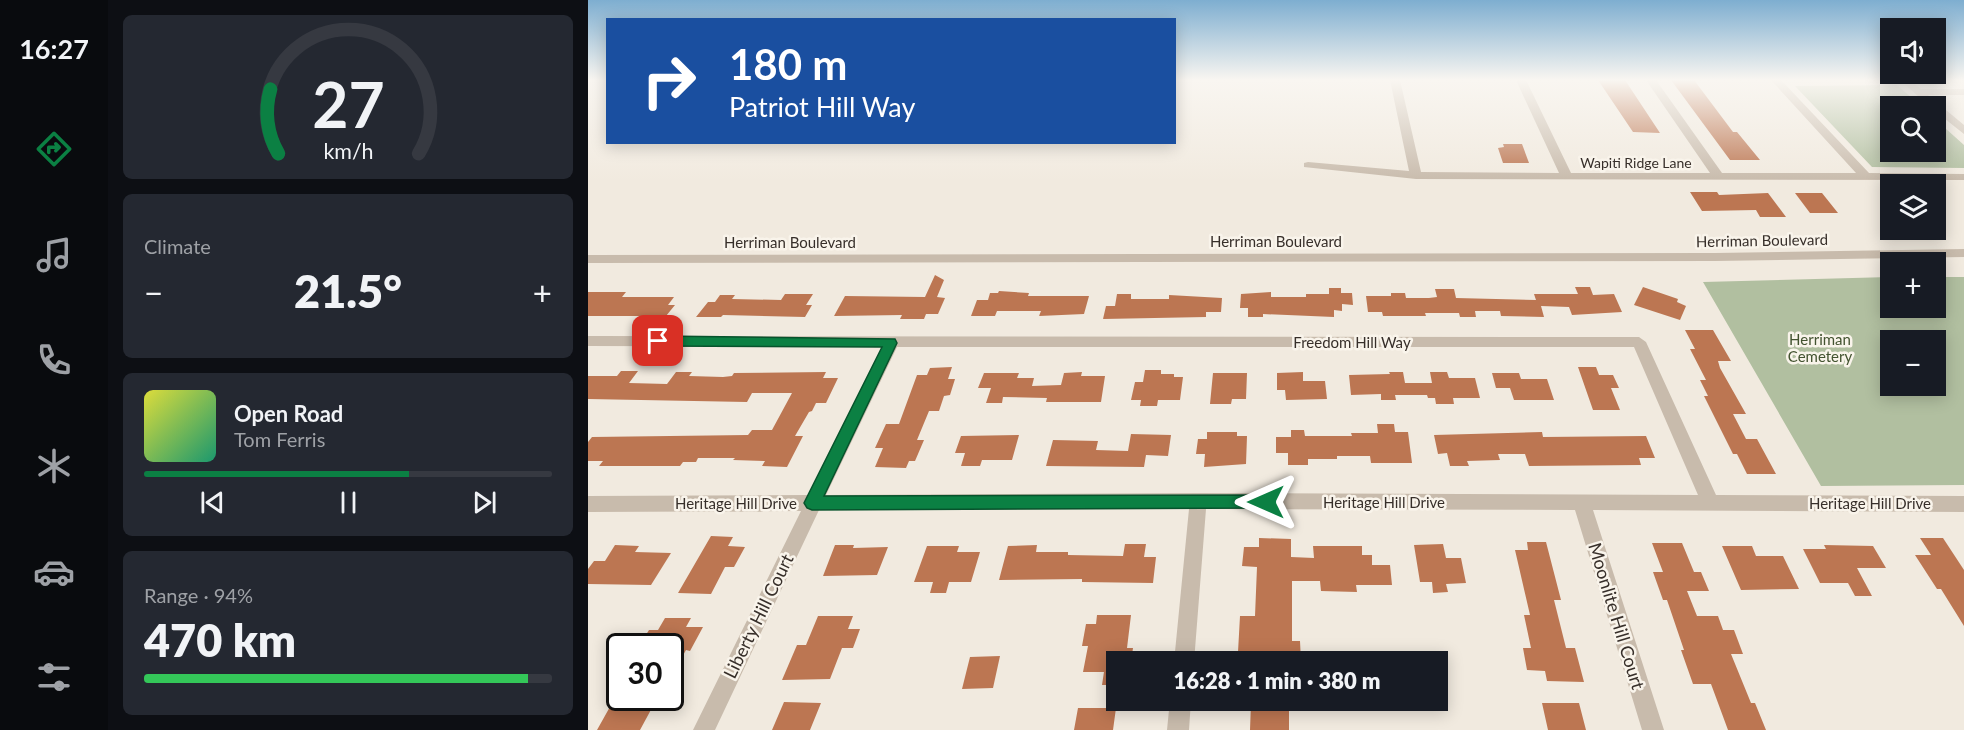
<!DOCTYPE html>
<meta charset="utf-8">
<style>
:root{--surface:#171b24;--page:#242831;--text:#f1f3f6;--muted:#9ea1a6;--line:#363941;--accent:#0b8043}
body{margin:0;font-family:Lato,sans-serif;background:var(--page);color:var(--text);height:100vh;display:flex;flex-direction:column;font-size:22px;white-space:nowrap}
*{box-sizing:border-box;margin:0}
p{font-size:20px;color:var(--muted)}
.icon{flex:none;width:33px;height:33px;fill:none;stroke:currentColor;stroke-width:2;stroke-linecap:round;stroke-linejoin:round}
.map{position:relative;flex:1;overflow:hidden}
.details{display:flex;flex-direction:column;gap:15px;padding:15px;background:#0d0f14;width:480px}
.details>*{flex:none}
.top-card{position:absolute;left:18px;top:18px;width:570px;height:126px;border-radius:0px;box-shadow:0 3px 15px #0003;background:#1a4fa0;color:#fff;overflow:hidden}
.controls{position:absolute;left:1292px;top:18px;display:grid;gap:12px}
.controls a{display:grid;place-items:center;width:66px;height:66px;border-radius:0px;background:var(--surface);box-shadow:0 3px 15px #0003;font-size:30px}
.speed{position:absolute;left:18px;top:633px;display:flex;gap:12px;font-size:30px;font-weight:700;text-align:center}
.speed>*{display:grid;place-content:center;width:78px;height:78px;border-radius:50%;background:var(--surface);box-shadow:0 3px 15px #0003;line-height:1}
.speed .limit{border:3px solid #111;border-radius:9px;background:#fff;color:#111}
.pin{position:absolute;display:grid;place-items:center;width:51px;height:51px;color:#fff;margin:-26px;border-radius:12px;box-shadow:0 3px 9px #0006}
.me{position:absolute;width:66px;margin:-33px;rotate:270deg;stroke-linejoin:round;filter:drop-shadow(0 0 4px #0008)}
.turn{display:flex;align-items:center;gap:21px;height:126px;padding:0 24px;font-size:27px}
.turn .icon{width:78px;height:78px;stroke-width:2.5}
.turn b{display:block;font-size:42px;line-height:51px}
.big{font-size:45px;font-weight:800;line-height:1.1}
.details .card{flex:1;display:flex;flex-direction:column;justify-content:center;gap:9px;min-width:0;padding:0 21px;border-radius:9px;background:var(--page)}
.details .dial{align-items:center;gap:0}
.dial svg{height:156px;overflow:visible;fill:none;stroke:var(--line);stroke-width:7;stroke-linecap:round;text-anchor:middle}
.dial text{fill:var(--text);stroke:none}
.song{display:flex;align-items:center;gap:18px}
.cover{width:72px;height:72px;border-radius:9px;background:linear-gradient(135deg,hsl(60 70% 55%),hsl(160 70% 35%))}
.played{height:6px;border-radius:3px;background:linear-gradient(90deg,var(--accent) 65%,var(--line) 65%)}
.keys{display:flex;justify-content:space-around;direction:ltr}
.heat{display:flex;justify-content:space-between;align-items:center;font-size:33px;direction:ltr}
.charge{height:9px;border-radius:4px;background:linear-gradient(90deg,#34c759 94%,var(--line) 0)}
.trip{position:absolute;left:518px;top:651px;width:342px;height:60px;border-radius:0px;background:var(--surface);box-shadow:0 3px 15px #0003;font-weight:800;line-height:60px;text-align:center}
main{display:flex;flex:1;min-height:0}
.menu{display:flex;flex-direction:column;width:108px;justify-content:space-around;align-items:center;background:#090b0e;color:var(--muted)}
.menu .icon{width:42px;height:42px}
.menu .current{color:var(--accent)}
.menu b{font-size:27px;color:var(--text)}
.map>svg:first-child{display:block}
.green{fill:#b1bfa0;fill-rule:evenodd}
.building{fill:#bc7652}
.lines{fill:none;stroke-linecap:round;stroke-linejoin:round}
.minor{fill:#c8bbac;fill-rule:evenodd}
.route{fill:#0b8043;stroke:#07532c;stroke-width:1.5}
.labels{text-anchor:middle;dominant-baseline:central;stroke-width:5;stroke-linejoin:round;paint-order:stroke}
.far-street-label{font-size:14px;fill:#372f2a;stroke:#f9f4eb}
.street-label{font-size:15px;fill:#372f2a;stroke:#f9f4eb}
.park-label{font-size:15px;fill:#435330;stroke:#f9f4eb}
.near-street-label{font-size:18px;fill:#372f2a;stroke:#f9f4eb}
</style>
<main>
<nav class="menu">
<b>16:27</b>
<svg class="icon current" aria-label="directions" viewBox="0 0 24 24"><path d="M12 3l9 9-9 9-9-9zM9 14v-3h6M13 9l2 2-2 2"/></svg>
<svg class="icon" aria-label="music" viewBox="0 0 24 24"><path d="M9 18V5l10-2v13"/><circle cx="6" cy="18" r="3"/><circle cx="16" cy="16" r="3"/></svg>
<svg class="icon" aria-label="phone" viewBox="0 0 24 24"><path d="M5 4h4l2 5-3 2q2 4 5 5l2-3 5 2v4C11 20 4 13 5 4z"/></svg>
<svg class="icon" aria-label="climate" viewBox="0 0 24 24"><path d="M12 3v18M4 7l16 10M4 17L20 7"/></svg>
<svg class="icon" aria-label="car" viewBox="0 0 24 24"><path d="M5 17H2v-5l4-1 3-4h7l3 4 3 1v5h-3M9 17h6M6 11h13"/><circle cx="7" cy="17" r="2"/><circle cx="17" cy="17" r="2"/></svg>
<svg class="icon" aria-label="filters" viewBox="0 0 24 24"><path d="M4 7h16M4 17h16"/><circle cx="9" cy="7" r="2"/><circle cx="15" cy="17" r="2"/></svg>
</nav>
<section class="details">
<div class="card dial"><svg viewBox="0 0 100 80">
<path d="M14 69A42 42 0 1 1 86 69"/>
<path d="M14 69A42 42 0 0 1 10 36" stroke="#0b8043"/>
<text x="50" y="56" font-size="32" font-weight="700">27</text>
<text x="50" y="72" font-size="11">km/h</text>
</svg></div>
<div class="card"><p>Climate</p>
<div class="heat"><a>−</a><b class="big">21.5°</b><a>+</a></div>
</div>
<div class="card">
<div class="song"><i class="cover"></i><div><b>Open Road</b><p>Tom Ferris</p></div></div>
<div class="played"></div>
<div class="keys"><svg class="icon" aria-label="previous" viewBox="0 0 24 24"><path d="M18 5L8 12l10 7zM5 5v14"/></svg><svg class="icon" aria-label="pause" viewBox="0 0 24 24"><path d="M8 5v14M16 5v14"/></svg><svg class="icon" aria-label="next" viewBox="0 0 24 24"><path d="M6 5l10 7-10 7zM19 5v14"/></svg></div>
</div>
<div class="card"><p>Range · 94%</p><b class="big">470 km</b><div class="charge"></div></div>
</section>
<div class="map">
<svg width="1376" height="730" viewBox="0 0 1376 730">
<rect width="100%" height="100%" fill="#f1eadf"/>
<!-- green -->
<path class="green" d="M1309,85L1333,106H1302V152H1347V119L1376,145V168L1284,167L1207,86Z
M1302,277V308H1347V277H1376V485L1233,486L1115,282ZM1302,340H1347V386H1302Z"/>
<!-- building -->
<path class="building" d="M1010,80H1037L1072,133L1045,132Z
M1083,80H1106L1145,132H1149L1172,160H1142Z
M915,144H934L941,163H915L910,148L916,147Z
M1102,192H1129L1131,195L1180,193L1198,217H1172L1168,210L1114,211Z
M1207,193H1234L1250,213H1222Z
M347,275L356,280L349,297L357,298L350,314H338L336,319H312L314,315L246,316L257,296L337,297Z
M987,287H1002L1005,295L1026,294L1034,312L984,315L981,307L953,306L956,317L913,316L912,311H887L888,317H872L871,313H837L838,316H795L794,312H780L778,296H803V293H817L818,298H841L849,297L847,289H866L868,298L948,300L946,294H990Z
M1055,287L1090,299L1089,302L1098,306L1092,320L1046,305Z
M741,288H753V293H764L765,305L754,304V311L746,310V317L675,314V317H660V308H652L653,294L683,292V297H718V294H741Z
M411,291L441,293L440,296H501L496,314L451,316L453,311H409L407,316H383L389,300H400L402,293H410Z
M0,292H38L34,297H86L80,305H87L78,316H0Z
M197,294H225L218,305H224L217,317L135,315L133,317H108L120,302H127L132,295H147L144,299L193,300Z
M529,294H543V299H581V295L634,298L633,312H618V317L515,319L518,306H527Z
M1097,330H1125L1143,361H1130L1132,368L1158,414H1145L1158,439H1169L1188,474H1159L1149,454H1145L1116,396H1120L1112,380H1118L1102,349H1107Z
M364,367L360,379H367L362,395L356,396L351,411H341L329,440H336L327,461H321L318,468L287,467L295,448H287L298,424H311L329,375H339L342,368Z
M990,367H1008L1011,375H1025L1031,388H1023L1032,410H1005Z
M557,370H573V374H586V377H595L592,400H570L569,406H552L553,400H543L547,382H555Z
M33,371H50L41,383L79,384L88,372H104L101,376L135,377L144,376L146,373L238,372L235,378H250L238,403H228L224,411L221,412L207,436H215L199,467L174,466L177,461L145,460L147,458H110L108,462H95L92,466H11L15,461H0V442L4,437L160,435L164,430H184L204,393H164L159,402L0,399V376H29Z
M494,372L493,376H517L513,402H458L459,398L415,397L414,403H398L403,388H390L396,373H431L429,378H446L444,386L473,385L476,373Z
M715,372V381H737L739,399L698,400L697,390H689V373Z
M801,372H815L817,383H844L842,372H859L861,378H887L892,398H865L866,404H848L847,398H840L839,395H807L808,400H793V394L763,395L761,375L802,374Z
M625,373H659L658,399H644L643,404H622Z
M904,373H931L933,379H959L966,400H926L922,388H908Z
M789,424H806L807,432H820L824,463H783L782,456H749V459H720V465H700V453H688V437H703V430H716L717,436H764L763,433H790Z
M619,432H649V436H659L658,464L616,467L617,454H608L610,439H619Z
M954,432L955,437L1058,436L1067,458H1051L1053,465L941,466L937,454H910L912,460L879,461L881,466H862L859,453L850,454L846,435Z
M543,434L583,435L580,456L558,455L556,467L458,466L465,440L510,441L508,450L540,451Z
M431,435L424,460H394L392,466H373L377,453H367L373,436Z
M123,536L145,537L140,546L157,547L146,567H137L123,594L90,593Z
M671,538L703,539V557L726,558L725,546H774V555H784V565H802L804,585H768L769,592L733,591L732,581H704V641H712L713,662H668L669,653L650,652L652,616H667L669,567L654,566L656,547H671Z
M1332,538H1355L1376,570V626L1353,589H1349L1327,555H1343Z
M939,542H958L973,600H966L978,648H987L996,682L959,681L957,671L939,670L935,648H943L936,615H942L927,550H940Z
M1064,543H1094L1106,572H1113L1121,591H1099L1109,616H1130L1135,630H1146L1155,654H1143L1163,703H1167L1178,730H1140L1123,684H1105L1093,650H1096L1079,600H1075L1065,572H1075Z
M537,544H558L556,557H568L565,583L494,582V579L411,580L420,546L449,545L448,552H480V555L535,556Z
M855,544L858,558H873L878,583L858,584L860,592L845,593L844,582H832L826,545Z
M27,545L51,546L47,552L83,553L63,585L0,584V569L6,561H17Z
M247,545H266L265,548L300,547L289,575L235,576Z
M1236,545L1285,546L1298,568H1269L1284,596H1267L1260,583H1232L1215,549H1238Z
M339,546H371L369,552H392L383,582H361L358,593H342L345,582H326Z
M1134,546H1164L1168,556H1195L1211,589L1153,590Z
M509,615H543L539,648H545L543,662H528V685H514L516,672H495L500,646H494L498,624H508Z
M230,616H265L260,629H272L265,648H254L242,679L194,680L209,645H218Z
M77,618H103L98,627H115L102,651L98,650L82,679V646H51L61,630H70Z
M412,656L405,688L374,689L382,657Z
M196,702L233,703L222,730H184Z
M663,703L701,704V730H662Z
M954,703H991L998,730H960Z
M23,705L65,706L52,730H9Z
M490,708H528L525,730H486Z"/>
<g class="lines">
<!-- minor -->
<path class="minor" d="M802,80H812L833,172L971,173L928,80H938L983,173H1122L1058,80H1068L1134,173H1268L1183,80H1193L1281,173L1376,174V180L828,179L716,167V163L720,162L821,171Z
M1312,80H1322L1333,89H1376V95H1340L1376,125V134L1347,111V106H1341Z
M1376,249V257L1127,261L0,263V255L1127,253Z
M0,336L1051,337L1058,342L1128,495L1376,496V512L1005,510L1076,730H1054L987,510L618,509L606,662H586L601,509L231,510L127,730H105L213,511L0,512V496L220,495L294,347L0,346ZM309,347H1046L1110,495L610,493L238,495Z
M582,700H603L601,730H579Z"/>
</g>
<!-- sky -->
<linearGradient id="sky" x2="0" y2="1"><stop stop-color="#7eaed0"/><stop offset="0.44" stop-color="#f9f6f1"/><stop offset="1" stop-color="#f9f6f1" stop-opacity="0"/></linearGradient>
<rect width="1376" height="182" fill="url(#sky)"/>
<!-- route -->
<path class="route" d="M70,336L307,339L309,343L236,496L678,495L683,497L686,502L683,506L678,508L224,510L219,508L216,503L294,347L70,346L63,341Z"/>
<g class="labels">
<!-- far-street labels -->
<g class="far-street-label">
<text x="1048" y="162">Wapiti Ridge Lane</text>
</g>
<!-- street labels -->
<g class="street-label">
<text transform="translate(1174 240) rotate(-1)">Herriman Boulevard</text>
<text x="688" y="241">Herriman Boulevard</text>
<text x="202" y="242">Herriman Boulevard</text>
<text x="764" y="342">Freedom Hill Way</text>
<text x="796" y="502">Heritage Hill Drive</text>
<text x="148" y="503">Heritage Hill Drive</text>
<text x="1282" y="503">Heritage Hill Drive</text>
</g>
<!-- park labels -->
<g class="park-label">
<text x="1232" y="339">Herriman<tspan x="1232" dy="17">Cemetery</tspan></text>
</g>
<!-- near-street labels -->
<g class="near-street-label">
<text transform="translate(170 616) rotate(-64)">Liberty Hill Court</text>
<text transform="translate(1029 616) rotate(73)">Moonlite Hill Court</text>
</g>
</g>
</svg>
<div class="controls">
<a><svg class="icon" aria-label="sound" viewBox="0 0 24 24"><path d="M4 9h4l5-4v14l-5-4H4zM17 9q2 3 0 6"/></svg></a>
<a><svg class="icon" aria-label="search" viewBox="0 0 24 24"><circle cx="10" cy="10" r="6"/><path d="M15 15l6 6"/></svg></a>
<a><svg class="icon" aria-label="layers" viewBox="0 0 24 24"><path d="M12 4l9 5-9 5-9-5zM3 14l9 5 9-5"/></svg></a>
<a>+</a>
<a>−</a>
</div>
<div class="speed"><div class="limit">30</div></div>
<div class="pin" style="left:70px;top:341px;background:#d93025"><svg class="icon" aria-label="arrive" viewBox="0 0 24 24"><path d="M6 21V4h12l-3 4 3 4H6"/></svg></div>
<svg class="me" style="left:678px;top:502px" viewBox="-20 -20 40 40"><path d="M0-17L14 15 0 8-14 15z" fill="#0b8043" stroke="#fff" stroke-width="4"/></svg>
<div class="trip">16:28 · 1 min · 380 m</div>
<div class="top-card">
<div class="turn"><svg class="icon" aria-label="right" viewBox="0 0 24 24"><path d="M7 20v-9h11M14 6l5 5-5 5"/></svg><div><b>180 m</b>Patriot Hill Way</div></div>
</div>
</div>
</main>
